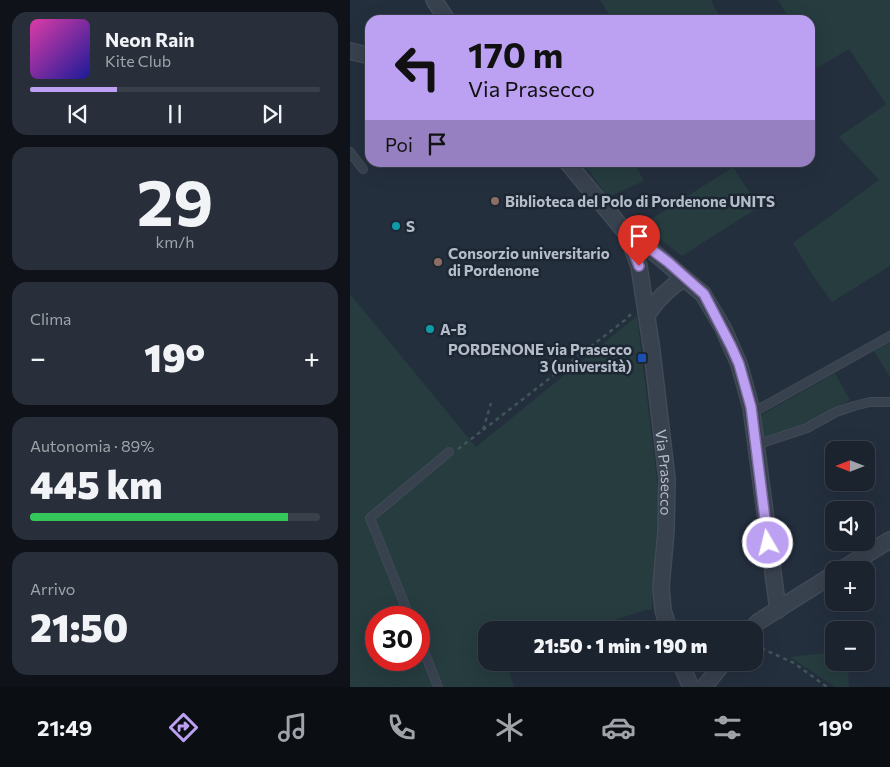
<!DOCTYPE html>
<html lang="it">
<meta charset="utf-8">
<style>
:root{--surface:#1b232e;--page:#282f3a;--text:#f1f3f6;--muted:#a0a4aa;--line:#39404a;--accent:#bca0f2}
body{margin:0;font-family:Commissioner,sans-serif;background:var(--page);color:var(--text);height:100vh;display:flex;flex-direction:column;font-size:19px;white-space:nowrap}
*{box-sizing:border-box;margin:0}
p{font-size:16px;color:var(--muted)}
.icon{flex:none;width:28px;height:28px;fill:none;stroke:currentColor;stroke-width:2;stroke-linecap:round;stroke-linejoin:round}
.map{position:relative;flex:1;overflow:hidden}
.panel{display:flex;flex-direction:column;gap:12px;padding:12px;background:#0f1319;width:350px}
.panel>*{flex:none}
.guide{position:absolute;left:15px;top:15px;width:450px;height:152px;border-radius:15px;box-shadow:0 5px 20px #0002,0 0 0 1px var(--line);background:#bca0f2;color:#111;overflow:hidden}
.needle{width:32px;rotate:270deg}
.fabs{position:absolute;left:475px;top:441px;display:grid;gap:10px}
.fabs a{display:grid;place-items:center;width:50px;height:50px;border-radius:10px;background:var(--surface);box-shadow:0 5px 20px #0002,0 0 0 1px var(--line);font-size:25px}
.speed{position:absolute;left:15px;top:606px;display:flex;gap:10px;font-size:25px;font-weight:700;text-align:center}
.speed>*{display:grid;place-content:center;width:65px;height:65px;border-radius:50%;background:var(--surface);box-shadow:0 5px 20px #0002,0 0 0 1px var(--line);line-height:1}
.speed .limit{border:8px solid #d22;background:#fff;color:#111}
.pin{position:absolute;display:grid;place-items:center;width:42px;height:42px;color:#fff;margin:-51px -21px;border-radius:50% 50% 50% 0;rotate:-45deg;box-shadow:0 0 5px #0007}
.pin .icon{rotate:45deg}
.me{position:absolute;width:55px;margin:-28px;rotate:352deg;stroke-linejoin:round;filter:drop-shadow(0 0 4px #0008)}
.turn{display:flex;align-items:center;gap:18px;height:105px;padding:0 20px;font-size:22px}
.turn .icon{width:65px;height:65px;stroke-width:2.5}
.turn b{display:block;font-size:35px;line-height:42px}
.then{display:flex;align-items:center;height:48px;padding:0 20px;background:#0003;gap:10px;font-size:19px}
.big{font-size:38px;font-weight:800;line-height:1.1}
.panel .card{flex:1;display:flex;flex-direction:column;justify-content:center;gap:8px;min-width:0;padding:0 18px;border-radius:15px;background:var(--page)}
.panel .dial{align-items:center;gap:0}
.dial b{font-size:65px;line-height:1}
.song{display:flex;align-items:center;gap:15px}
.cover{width:60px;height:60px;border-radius:8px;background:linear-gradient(135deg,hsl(320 70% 55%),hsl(240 70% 35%))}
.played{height:5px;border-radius:2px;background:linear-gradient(90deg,var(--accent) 30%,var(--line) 30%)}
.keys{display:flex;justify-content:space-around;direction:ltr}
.heat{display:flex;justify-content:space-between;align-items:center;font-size:28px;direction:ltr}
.charge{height:8px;border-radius:4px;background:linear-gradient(90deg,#34c759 89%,var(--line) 0)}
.trip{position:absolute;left:128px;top:621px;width:285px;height:50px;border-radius:15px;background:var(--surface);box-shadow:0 5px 20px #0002,0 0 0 1px var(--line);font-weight:800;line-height:50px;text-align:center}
.tab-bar{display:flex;height:80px;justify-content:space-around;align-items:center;background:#0b0e12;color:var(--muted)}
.tab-bar .icon{width:35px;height:35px}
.tab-bar .active{color:var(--accent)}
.tab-bar b{font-size:22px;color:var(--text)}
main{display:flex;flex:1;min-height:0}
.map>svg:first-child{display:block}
.green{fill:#263c3f;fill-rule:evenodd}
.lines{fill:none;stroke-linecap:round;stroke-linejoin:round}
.service-casing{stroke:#414a57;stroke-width:10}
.minor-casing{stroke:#414a57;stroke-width:18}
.path{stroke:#3f5557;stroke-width:2.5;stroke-dasharray:4 4;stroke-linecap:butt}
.service{stroke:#38414e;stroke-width:8}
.minor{stroke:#38414e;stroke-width:15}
.route-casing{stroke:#7a689d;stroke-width:12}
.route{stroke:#bca0f2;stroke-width:9}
.education-dot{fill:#8d6e63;stroke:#1d2633;stroke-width:2}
.culture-dot{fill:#0f9aa8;stroke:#1d2633;stroke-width:2}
.transit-dot{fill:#1a4fb4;stroke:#1d2633;stroke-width:2}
.labels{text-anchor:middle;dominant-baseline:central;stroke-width:5;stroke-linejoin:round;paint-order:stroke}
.poi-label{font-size:15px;font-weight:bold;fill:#b4bcc9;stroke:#1d2633;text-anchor:start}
.street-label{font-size:15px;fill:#b4bcc9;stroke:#1d2633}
</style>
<main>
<section class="panel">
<div class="card">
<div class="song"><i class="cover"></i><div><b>Neon Rain</b><p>Kite Club</p></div></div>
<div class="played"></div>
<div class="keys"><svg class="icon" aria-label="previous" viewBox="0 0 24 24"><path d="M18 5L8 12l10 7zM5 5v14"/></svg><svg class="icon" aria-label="pause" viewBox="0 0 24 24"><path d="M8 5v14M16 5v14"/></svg><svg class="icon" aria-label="next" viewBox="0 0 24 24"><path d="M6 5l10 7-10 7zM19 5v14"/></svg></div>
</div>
<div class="card dial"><b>29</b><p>km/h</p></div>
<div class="card"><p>Clima</p>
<div class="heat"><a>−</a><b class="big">19°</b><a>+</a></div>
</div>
<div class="card"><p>Autonomia · 89%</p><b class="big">445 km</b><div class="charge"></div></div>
<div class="card"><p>Arrivo</p><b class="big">21:50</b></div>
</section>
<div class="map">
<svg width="540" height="687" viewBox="0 0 540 687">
<rect width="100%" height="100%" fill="#242f3e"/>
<!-- green -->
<path class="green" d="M250,0H361L371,20H262Z
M428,0H540V266L482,302L462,274L443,243L529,180L489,137L536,104L499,49L467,68L460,56V20H440Z
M233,163H284L294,181L258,197Z
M383,167L409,207L332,256L292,225Z
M0,294L126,447L287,316L309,496L302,610H295L236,630H136V662L156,663L164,687H0ZM26,618H69V660H26Z
M540,342V377L524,351Z
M485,373L500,400L449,428L414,437L410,416Z
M484,652V662L498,663L499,687H485L440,657Z"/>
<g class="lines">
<!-- service casing -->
<g class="service-casing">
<path id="service" d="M0,152L13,169
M402,413L540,336
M406,445L457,428L486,412L504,406L520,402H540
M60,618L20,518L99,452
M69,638L88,687"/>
</g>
<!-- minor casing -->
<g class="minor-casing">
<g id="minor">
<path d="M84,0L97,20"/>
<path d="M0,51L20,56"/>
<path id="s1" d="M217,162L277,234L289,266L302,351L317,479L316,531L311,587L313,610L319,630"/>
<path d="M277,234L294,244L334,278C319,288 307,299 297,315"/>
<path d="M334,278L353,294L373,328L389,364L401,407L428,610"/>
<path d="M491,570L540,540"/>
<path d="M401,630L408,622L484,574"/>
<path d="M330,662L341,687"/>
<path d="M354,687L374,662"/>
</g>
</g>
<!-- path -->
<path class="path" d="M133,430L275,320L283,312
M108,449L133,430L141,403
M404,645L444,663L477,687"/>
<!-- service -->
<use href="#service" class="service"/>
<!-- minor -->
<use href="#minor" class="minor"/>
</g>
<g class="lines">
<!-- route casing -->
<g class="route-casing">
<path id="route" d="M289,266L277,234L294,244L318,262L354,294L381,346L389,364L401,407L418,543"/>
</g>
<!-- route -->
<use href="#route" class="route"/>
</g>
<!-- markers -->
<g class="education-dot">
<circle cx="145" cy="201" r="5"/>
<circle cx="88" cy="262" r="5"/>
</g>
<g class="culture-dot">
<circle cx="46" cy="226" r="5"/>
<circle cx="80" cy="329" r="5"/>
</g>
<rect class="transit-dot" x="287" y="353" width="10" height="10" rx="2.5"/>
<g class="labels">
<!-- poi labels -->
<g class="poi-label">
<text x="155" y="201">Biblioteca del Polo di Pordenone UNITS</text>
<text x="56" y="226">S</text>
<text x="98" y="253">Consorzio universitario<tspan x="98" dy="17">di Pordenone</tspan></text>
<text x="90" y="329">A-B</text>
<text x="282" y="349" text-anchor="end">PORDENONE via Prasecco<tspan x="282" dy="17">3 (università)</tspan></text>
</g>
<!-- street labels -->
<g class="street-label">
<text stroke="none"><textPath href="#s1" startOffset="336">Via Prasecco</textPath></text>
</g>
</g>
</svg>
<div class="fabs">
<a><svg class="needle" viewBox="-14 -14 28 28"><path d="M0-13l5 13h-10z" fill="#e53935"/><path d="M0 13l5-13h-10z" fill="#a0a4aa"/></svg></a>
<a><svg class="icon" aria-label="sound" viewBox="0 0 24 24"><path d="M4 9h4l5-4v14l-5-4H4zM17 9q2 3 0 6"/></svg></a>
<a>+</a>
<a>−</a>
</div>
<div class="speed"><div class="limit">30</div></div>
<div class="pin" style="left:289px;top:266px;background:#d93025"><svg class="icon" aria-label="arrive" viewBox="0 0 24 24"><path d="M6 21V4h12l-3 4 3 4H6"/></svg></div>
<svg class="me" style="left:418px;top:543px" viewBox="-20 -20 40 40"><circle r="17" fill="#bca0f2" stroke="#fff" stroke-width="3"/><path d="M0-11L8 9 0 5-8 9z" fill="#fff"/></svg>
<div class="trip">21:50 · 1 min · 190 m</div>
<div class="guide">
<div class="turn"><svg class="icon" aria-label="left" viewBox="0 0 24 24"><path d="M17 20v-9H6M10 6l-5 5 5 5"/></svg><div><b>170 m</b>Via Prasecco</div></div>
<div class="then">Poi<svg class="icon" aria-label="arrive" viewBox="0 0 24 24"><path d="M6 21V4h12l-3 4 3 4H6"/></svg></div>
</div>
</div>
</main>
<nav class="tab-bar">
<b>21:49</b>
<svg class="icon active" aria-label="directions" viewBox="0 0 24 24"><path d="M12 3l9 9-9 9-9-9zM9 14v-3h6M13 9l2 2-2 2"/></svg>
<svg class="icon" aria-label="music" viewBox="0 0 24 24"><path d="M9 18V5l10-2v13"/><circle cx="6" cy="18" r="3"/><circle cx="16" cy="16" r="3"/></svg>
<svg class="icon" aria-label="phone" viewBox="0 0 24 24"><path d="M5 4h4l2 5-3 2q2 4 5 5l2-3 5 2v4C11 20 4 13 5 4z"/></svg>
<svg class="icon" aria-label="climate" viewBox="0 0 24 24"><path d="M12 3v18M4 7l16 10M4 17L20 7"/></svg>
<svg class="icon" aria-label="car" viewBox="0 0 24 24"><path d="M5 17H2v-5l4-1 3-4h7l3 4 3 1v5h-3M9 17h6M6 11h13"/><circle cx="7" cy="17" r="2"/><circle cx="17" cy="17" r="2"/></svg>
<svg class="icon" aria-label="filters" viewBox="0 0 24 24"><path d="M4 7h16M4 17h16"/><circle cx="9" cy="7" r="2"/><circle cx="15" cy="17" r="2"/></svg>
<b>19°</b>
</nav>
